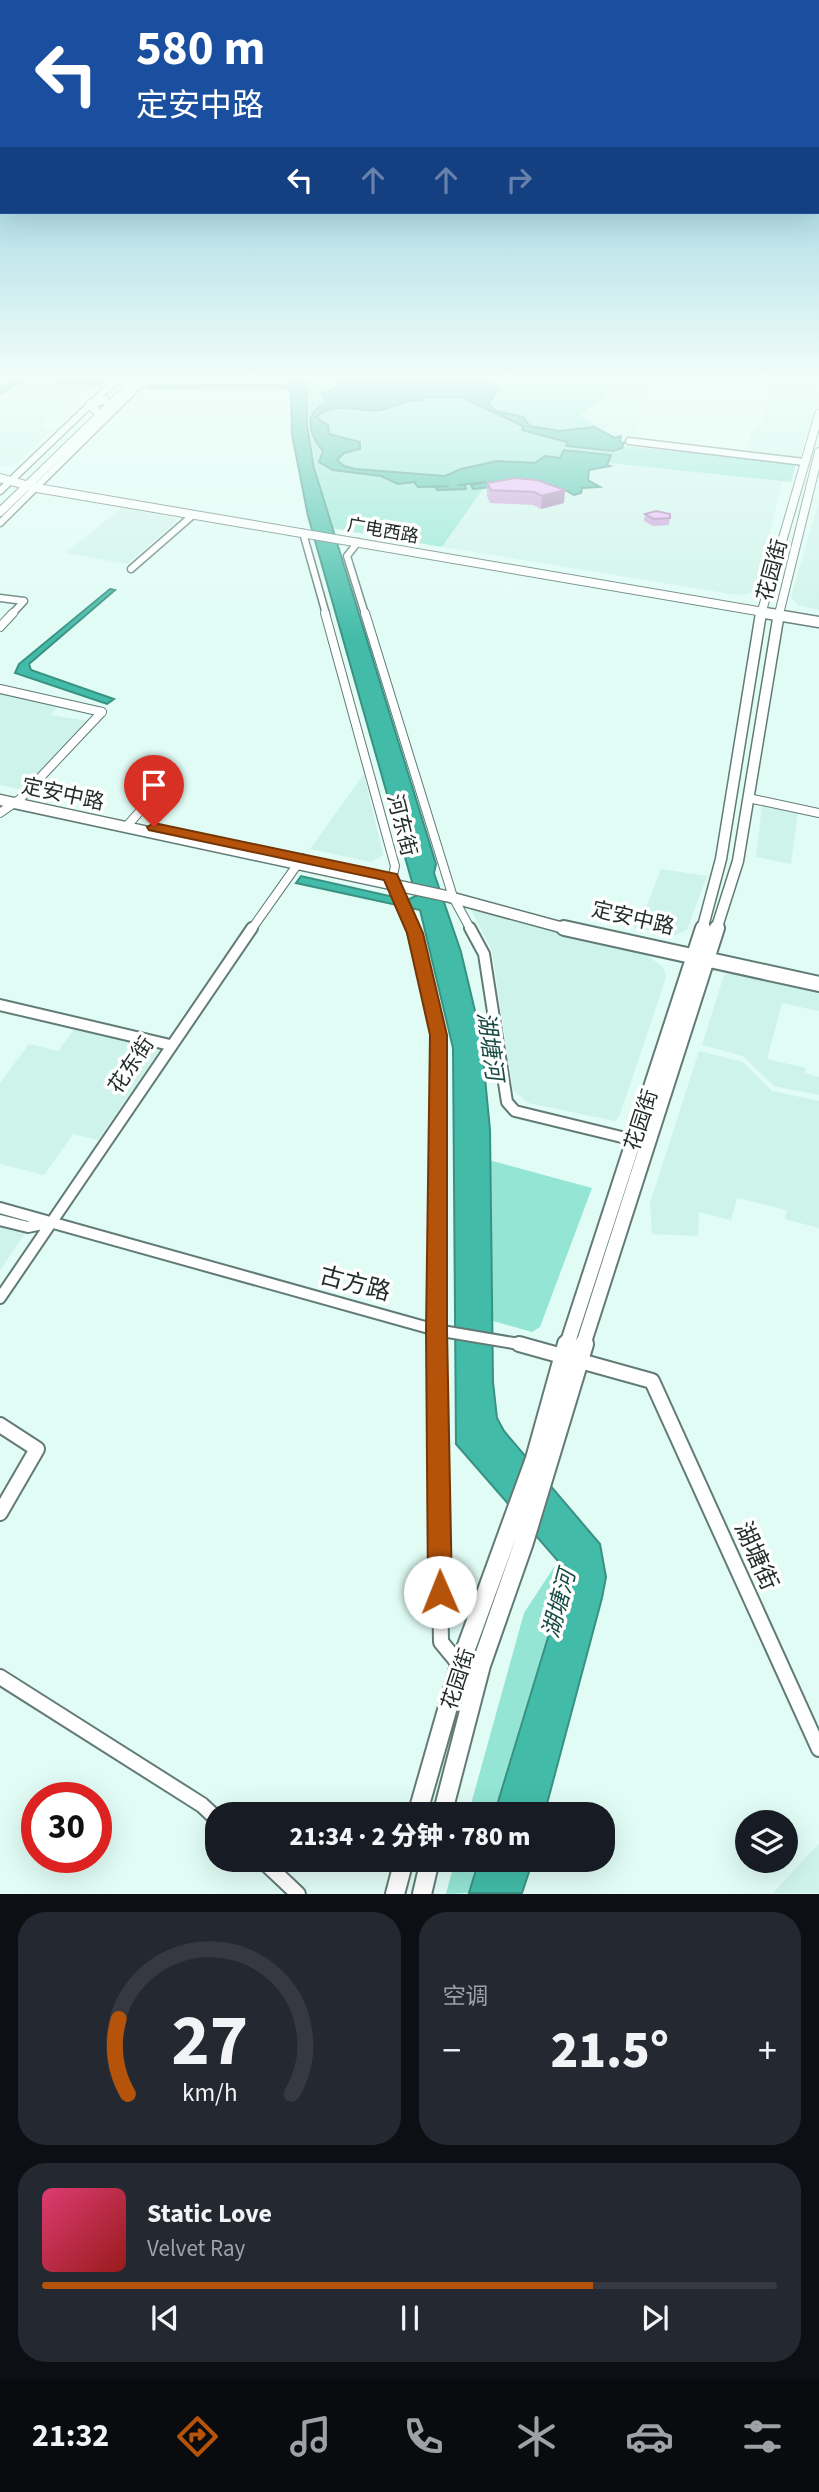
<!DOCTYPE html>
<html lang="zh">
<meta charset="utf-8">
<style>
:root{--surface:#171b24;--page:#242831;--text:#f1f3f6;--muted:#9ea1a6;--line:#363941;--accent:#b45309}
body{margin:0;font-family:"Source Sans 3","Noto Sans SC",sans-serif;background:var(--page);color:var(--text);height:100vh;display:flex;flex-direction:column;font-size:26px;white-space:nowrap}
*{box-sizing:border-box;margin:0}
p{font-size:23px;color:var(--muted)}
.icon{flex:none;width:38px;height:38px;fill:none;stroke:currentColor;stroke-width:2;stroke-linecap:round;stroke-linejoin:round}
.map{position:relative;height:1894px;overflow:hidden}
.details{display:flex;flex-direction:column;gap:18px;padding:18px;background:#0d0f14;flex:1}
.details>*{flex:none}
.guide{position:absolute;left:0px;top:0px;width:819px;height:214px;box-shadow:0 7px 28px #0002;background:#1a4fa0;color:#fff;overflow:hidden}
.controls{position:absolute;left:735px;top:1810px;display:grid;gap:14px}
.controls a{display:grid;place-items:center;width:63px;height:63px;border-radius:50%;background:var(--surface);box-shadow:0 7px 28px #0002;font-size:35px}
.speed{position:absolute;left:21px;top:1782px;display:flex;gap:14px;font-size:35px;font-weight:700;text-align:center}
.speed>*{display:grid;place-content:center;width:91px;height:91px;border-radius:50%;background:var(--surface);box-shadow:0 7px 28px #0002;line-height:1}
.speed .limit{border:10px solid #d22;background:#fff;color:#111}
.pin{position:absolute;display:grid;place-items:center;width:60px;height:60px;color:#fff;margin:-72px -30px;border-radius:50% 50% 50% 0;rotate:-45deg;box-shadow:0 0 7px #0007}
.pin .icon{rotate:45deg}
.me{position:absolute;width:77px;margin:-38px;rotate:359deg;stroke-linejoin:round;filter:drop-shadow(0 0 5px #0008)}
.turn{display:flex;align-items:center;gap:24px;height:147px;padding:0 21px;font-size:32px}
.turn .icon{width:91px;height:91px;stroke-width:2.5}
.turn b{display:block;font-size:49px;line-height:60px}
.lanes{display:flex;align-items:center;height:66px;padding:0 21px;background:#0003;justify-content:center;gap:35px;direction:ltr}
.lanes .off{opacity:.35}
.big{font-size:52px;font-weight:800;line-height:1.1}
.details .tile{flex:1;display:flex;flex-direction:column;justify-content:center;gap:10px;min-width:0;padding:0 24px;border-radius:28px;background:var(--page)}
.details .dial{align-items:center;gap:0}
.dial svg{height:182px;overflow:visible;fill:none;stroke:var(--line);stroke-width:7;stroke-linecap:round;text-anchor:middle}
.dial text{fill:var(--text);stroke:none}
.song{display:flex;align-items:center;gap:21px}
.cover{width:84px;height:84px;border-radius:10px;background:linear-gradient(135deg,hsl(340 70% 55%),hsl(0 70% 35%))}
.played{height:7px;border-radius:4px;background:linear-gradient(90deg,var(--accent) 75%,var(--line) 75%)}
.keys{display:flex;justify-content:space-around;direction:ltr}
.heat{display:flex;justify-content:space-between;align-items:center;font-size:38px;direction:ltr}
.details .tiles{flex:1;display:grid;gap:18px;grid-template-columns:1fr 1fr}
.tile:last-child{grid-column:span 2}
.trip{position:absolute;left:205px;top:1802px;width:410px;height:70px;border-radius:28px;background:var(--surface);box-shadow:0 7px 28px #0002;font-weight:800;line-height:70px;text-align:center}
.tabs{display:flex;height:112px;justify-content:space-around;align-items:center;background:#090b0e;color:var(--muted)}
.tabs .icon{width:49px;height:49px}
.tabs .current{color:var(--accent)}
.tabs b{font-size:32px;color:var(--text)}
.map>svg:first-child{display:block}
.built{fill:#cef3ea}
.green{fill:#94e5d4}
.water{fill:#42bca8;stroke:#399182;stroke-width:2}
.lines{fill:none;stroke-linecap:round;stroke-linejoin:round}
.minor-far3-casing{stroke:#627b76;stroke-width:9}
.minor-far2-casing{stroke:#627b76;stroke-width:10}
.minor-far1-casing{stroke:#627b76;stroke-width:14}
.minor-casing{stroke:#627b76;stroke-width:18}
.major-far3-casing{stroke:#627b76;stroke-width:10}
.major-far2-casing{stroke:#627b76;stroke-width:13}
.major-far1-casing{stroke:#627b76;stroke-width:18}
.major-casing{stroke:#627b76;stroke-width:22}
.minor-far3{stroke:#fff;stroke-width:6}
.minor-far2{stroke:#fff;stroke-width:8}
.minor-far1{stroke:#fff;stroke-width:10}
.minor{stroke:#fff;stroke-width:14}
.major-far3{stroke:#fff;stroke-width:8}
.major-far2{stroke:#fff;stroke-width:10}
.major-far1{stroke:#fff;stroke-width:14}
.major{stroke:#fff;stroke-width:18}
.wall{fill:#cb9cd8}
.shaded-wall{fill:#a57fb0}
.building{fill:#ecb5fb;stroke:#a57fb0;stroke-width:2}
.route{fill:#b45309;stroke:#753606;stroke-width:2}
.labels{text-anchor:middle;dominant-baseline:central;stroke-width:7;stroke-linejoin:round;paint-order:stroke}
.far-street-label{font-size:18px;fill:#232e2b;stroke:#fff}
.street-label{font-size:21px;fill:#232e2b;stroke:#fff}
.water-label{font-size:23px;font-style:italic;fill:#184c43;stroke:#fff}
.near-street-label{font-size:24px;fill:#232e2b;stroke:#fff}
</style>
<div class="map">
<svg width="819" height="1894" viewBox="0 0 819 1894">
<rect width="100%" height="100%" fill="#e0fcf5"/>
<!-- built -->
<path class="built" d="M605,375H655L633,437L615,438L599,433L588,419L578,415L592,409L608,381Z
M764,375H819V387L800,458L748,452L750,432L763,422L769,389Z
M21,379L87,384L40,427L51,430L17,464L0,467V394Z
M608,463L782,481L756,592L737,595L442,547L483,489L520,485L566,488L581,492L582,488L596,489L588,480L589,470L607,467Z
M819,501V610L798,605L791,597Z
M121,508L176,518V522L127,564L65,553Z
M0,692L59,706L50,715L89,721L23,790L0,785Z
M364,774L383,855L371,862L310,849Z
M762,805L798,812L791,864L756,857Z
M661,869L707,876L687,930L673,936L633,927L645,910Z
M469,906L638,949L663,967L666,976L663,987L619,1117L615,1121L528,1103L513,1090L492,951Z
M738,971L819,988V1011L782,1003L767,1059L806,1068L805,1073L819,1077V1095L774,1086L743,1056L702,1045L724,975Z
M75,1028L161,1048L98,1140L73,1134L44,1175L0,1164V1083L29,1044L58,1051Z
M699,1051L743,1062L772,1091L819,1101V1228L785,1219L787,1210L737,1198L731,1220L699,1212L698,1236L652,1234L650,1203Z
M0,1225L26,1232L0,1270Z
M819,1844V1893H773L810,1853Z"/>
<!-- green -->
<path class="green" d="M306,375H605L609,389L601,402L579,415L601,429L600,433L615,438L621,436L620,442L623,446L796,463L791,482L609,463L607,467L593,468L540,485L483,489L442,547L331,528C315,472 307,433 306,375Z
M489,1160L592,1188L540,1327L532,1332L493,1321Z
M558,1561L566,1578V1586L494,1815H468L524,1613Z
M455,1860H479L469,1893L446,1894Z"/>
<!-- water -->
<path class="water" d="M19,375H27L105,381L100,385L24,379L0,394V388Z
M291,375H306L307,425L314,468L436,864L434,873L461,952L481,1036L490,1130L493,1382L497,1418L504,1431L600,1544L606,1577L602,1598L544,1815H494L566,1578L558,1561L456,1444L453,1048L420,910L296,883L301,876L407,900L416,896L308,516L292,435L291,392L284,387L147,388L150,385H283L291,380Z
M324,375H377L395,385L397,383L382,375H540C521,383 508,373 490,378L487,384L501,387L488,403L496,411L523,417L530,426L559,431L594,427L615,438L621,436L620,442L624,443L622,448L613,451L566,446L567,442L522,430L523,426L461,397H422V400C401,400 396,407 380,410C361,413 335,400 316,417L328,425L329,434L360,442V449L344,453L337,460L344,466L355,469L445,476L461,469L497,461L535,463L545,456L560,458L564,450L611,455L607,465L610,466L589,470L588,480L600,487L582,488L581,493L574,495C548,477 505,486 473,489L471,485L487,482L457,485H465L466,489L437,490L435,487L449,486L418,487L414,482L398,484L381,476L333,470L319,462L323,451C308,433 303,413 327,403L322,394L339,386L338,381Z
M110,589L115,590L29,664L31,670L114,699L107,704L15,673L19,664Z
M479,1860H533L522,1893H469Z"/>
<g class="lines">
<!-- minor-far3 casing -->
<g class="minor-far3-casing">
<path id="minor-far3" d="M629,441L804,462
M0,491L121,375
M0,523L149,375
M303,533L326,614
M358,542L347,556L365,614
M131,569L193,515
M0,598L24,601
M12,614L24,601"/>
</g>
<!-- minor-far2 casing -->
<g class="minor-far2-casing">
<path id="minor-far2" d="M325,613L395,866L391,884C402,895 406,916 413,930
M365,613L453,897L471,930
M0,627L13,613
M0,689L102,712
M748,798L819,813
M0,813L20,799L102,712
M126,827L163,785
M251,930L302,858"/>
</g>
<!-- minor-far1 casing -->
<g class="minor-far1-casing">
<path id="minor-far1" d="M412,928L439,1035L441,1107L436,1345
M470,928L484,954L507,1102L515,1111L634,1140
M0,1005L170,1045
M0,1208L436,1330L525,1345
M0,1220L28,1227L47,1223
M0,1298L252,928"/>
</g>
<!-- minor casing -->
<g class="minor-casing">
<path id="minor" d="M436,1344L441,1642L460,1665
M519,1344L652,1381L819,1749
M0,1425L37,1449L0,1513
M0,1677L202,1805L217,1819
M262,1860L298,1894"/>
</g>
<!-- major-far3 casing -->
<g class="major-far3-casing">
<path id="major-far3" d="M95,410L90,404L105,400
M0,478L37,488L775,614
M0,512L141,375
M761,614L819,414
M779,614L819,452"/>
</g>
<!-- major-far2 casing -->
<g class="major-far2-casing">
<path id="major-far2" d="M765,613L819,622
M0,800L446,896L571,930
M702,930L721,859L761,613
M716,930L738,861L779,613"/>
</g>
<!-- major-far1 casing -->
<g class="major-far1-casing">
<path id="major-far1" d="M564,928L819,984
M567,1345L703,928
M583,1345L717,928"/>
</g>
<!-- major casing -->
<g class="major-casing">
<path id="major" d="M417,1815L460,1665L535,1459L567,1344
M442,1815L481,1665L524,1542L584,1344
M395,1894L404,1860
M422,1894L430,1860"/>
</g>
<!-- minor-far3 -->
<use href="#minor-far3" class="minor-far3"/>
<!-- minor-far2 -->
<use href="#minor-far2" class="minor-far2"/>
<!-- minor-far1 -->
<use href="#minor-far1" class="minor-far1"/>
<!-- minor -->
<use href="#minor" class="minor"/>
<!-- major-far3 -->
<use href="#major-far3" class="major-far3"/>
<!-- major-far2 -->
<use href="#major-far2" class="major-far2"/>
<!-- major-far1 -->
<use href="#major-far1" class="major-far1"/>
<!-- major -->
<use href="#major" class="major"/>
</g>
<!-- wall -->
<path class="wall" d="M515,478L564,503L541,509L533,505L490,503L487,496V483Z
M645,514H670L669,525L653,526L644,521Z"/>
<!-- shaded-wall -->
<path class="shaded-wall" d="M565,490L564,503L541,509L542,496Z"/>
<!-- building -->
<path class="building" d="M515,478L537,480L565,490L542,496L534,492L491,490L487,483Z
M656,511L670,514V518L654,519L645,514Z"/>
<!-- sky -->
<linearGradient id="sky" x2="0" y2="1"><stop stop-color="#65b7ce"/><stop offset="0.59" stop-color="#f1fefa"/><stop offset="1" stop-color="#f1fefa" stop-opacity="0"/></linearGradient>
<rect width="819" height="640" fill="url(#sky)"/>
<!-- route -->
<path class="route" d="M154,823L397,874L423,933L447,1035V1330L452,1592L449,1599L440,1603L432,1599L428,1592L426,1330L430,1035L407,933L384,880L149,830L147,827Z"/>
<g class="labels">
<!-- far-street labels -->
<g class="far-street-label">
<text transform="translate(383 531) rotate(10)">广电西路</text>
</g>
<!-- street labels -->
<g class="street-label">
<text transform="translate(772 570) rotate(-75)">花园街</text>
<text transform="translate(63 794) rotate(12)">定安中路</text>
<text transform="translate(402 825) rotate(76)">河东街</text>
<text transform="translate(633 918) rotate(13)">定安中路</text>
<text transform="translate(131 1065) rotate(-56)">花东街</text>
<text transform="translate(641 1120) rotate(-72)">花园街</text>
<text transform="translate(458 1679) rotate(-72)">花园街</text>
</g>
<!-- water labels -->
<g class="water-label">
<text transform="translate(490 1046) rotate(82)">湖塘河</text>
<text transform="translate(559 1604) rotate(-75)">湖塘河</text>
</g>
<!-- near-street labels -->
<g class="near-street-label">
<text transform="translate(355 1284) rotate(15)">古方路</text>
<text transform="translate(756 1556) rotate(66)">湖塘街</text>
</g>
</g>
</svg>
<div class="controls">
<a><svg class="icon" aria-label="layers" viewBox="0 0 24 24"><path d="M12 4l9 5-9 5-9-5zM3 14l9 5 9-5"/></svg></a>
</div>
<div class="speed"><div class="limit">30</div></div>
<div class="pin" style="left:154px;top:827px;background:#d93025"><svg class="icon" aria-label="arrive" viewBox="0 0 24 24"><path d="M6 21V4h12l-3 4 3 4H6"/></svg></div>
<svg class="me" style="left:440px;top:1592px" viewBox="-20 -20 40 40"><circle r="19" fill="#fff"/><path d="M0-13L10 11 0 6-10 11z" fill="#b45309"/></svg>
<div class="trip">21:34 · 2 分钟 · 780 m</div>
<div class="guide">
<div class="turn"><svg class="icon" aria-label="left" viewBox="0 0 24 24"><path d="M17 20v-9H6M10 6l-5 5 5 5"/></svg><div><b>580 m</b>定安中路</div></div>
<div class="lanes"><svg class="icon" aria-label="left" viewBox="0 0 24 24"><path d="M17 20v-9H6M10 6l-5 5 5 5"/></svg><svg class="icon off" aria-label="ahead" viewBox="0 0 24 24"><path d="M12 20V5M6 11l6-6 6 6"/></svg><svg class="icon off" aria-label="ahead" viewBox="0 0 24 24"><path d="M12 20V5M6 11l6-6 6 6"/></svg><svg class="icon off" aria-label="right" viewBox="0 0 24 24"><path d="M7 20v-9h11M14 6l5 5-5 5"/></svg></div>
</div>
</div>
<section class="details">
<div class="tiles">
<div class="tile dial"><svg viewBox="0 0 100 80">
<path d="M14 69A42 42 0 1 1 86 69"/>
<path d="M14 69A42 42 0 0 1 10 36" stroke="#b45309"/>
<text x="50" y="56" font-size="32" font-weight="700">27</text>
<text x="50" y="72" font-size="11">km/h</text>
</svg></div>
<div class="tile"><p>空调</p>
<div class="heat"><a>−</a><b class="big">21.5°</b><a>+</a></div>
</div>
<div class="tile">
<div class="song"><i class="cover"></i><div><b>Static Love</b><p>Velvet Ray</p></div></div>
<div class="played"></div>
<div class="keys"><svg class="icon" aria-label="previous" viewBox="0 0 24 24"><path d="M18 5L8 12l10 7zM5 5v14"/></svg><svg class="icon" aria-label="pause" viewBox="0 0 24 24"><path d="M8 5v14M16 5v14"/></svg><svg class="icon" aria-label="next" viewBox="0 0 24 24"><path d="M6 5l10 7-10 7zM19 5v14"/></svg></div>
</div>
</div>
</section>
<nav class="tabs">
<b>21:32</b>
<svg class="icon current" aria-label="directions" viewBox="0 0 24 24"><path d="M12 3l9 9-9 9-9-9zM9 14v-3h6M13 9l2 2-2 2"/></svg>
<svg class="icon" aria-label="music" viewBox="0 0 24 24"><path d="M9 18V5l10-2v13"/><circle cx="6" cy="18" r="3"/><circle cx="16" cy="16" r="3"/></svg>
<svg class="icon" aria-label="phone" viewBox="0 0 24 24"><path d="M5 4h4l2 5-3 2q2 4 5 5l2-3 5 2v4C11 20 4 13 5 4z"/></svg>
<svg class="icon" aria-label="climate" viewBox="0 0 24 24"><path d="M12 3v18M4 7l16 10M4 17L20 7"/></svg>
<svg class="icon" aria-label="car" viewBox="0 0 24 24"><path d="M5 17H2v-5l4-1 3-4h7l3 4 3 1v5h-3M9 17h6M6 11h13"/><circle cx="7" cy="17" r="2"/><circle cx="17" cy="17" r="2"/></svg>
<svg class="icon" aria-label="filters" viewBox="0 0 24 24"><path d="M4 7h16M4 17h16"/><circle cx="9" cy="7" r="2"/><circle cx="15" cy="17" r="2"/></svg>
</nav>
